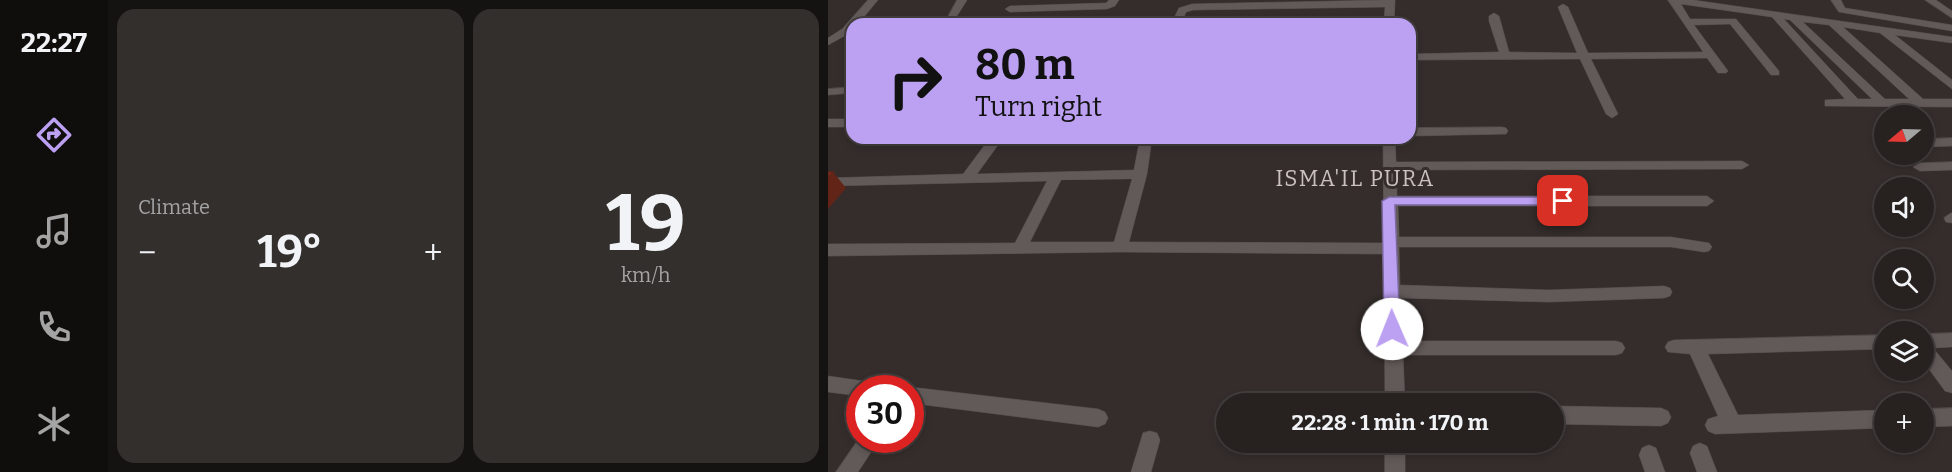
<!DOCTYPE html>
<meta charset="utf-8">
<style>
:root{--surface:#272220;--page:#332f2d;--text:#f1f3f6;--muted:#a4a4a5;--line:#433f3e;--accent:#bca0f2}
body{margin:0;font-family:Bitter,serif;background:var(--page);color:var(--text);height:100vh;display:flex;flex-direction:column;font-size:22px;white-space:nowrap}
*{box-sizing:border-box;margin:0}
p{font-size:20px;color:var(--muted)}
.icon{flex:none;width:33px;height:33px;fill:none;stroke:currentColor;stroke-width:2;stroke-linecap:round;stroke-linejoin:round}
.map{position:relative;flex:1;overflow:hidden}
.side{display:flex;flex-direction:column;gap:9px;padding:9px;background:#151312;width:720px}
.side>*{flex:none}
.hud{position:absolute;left:18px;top:18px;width:570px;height:126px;border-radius:18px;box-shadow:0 3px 9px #0003,0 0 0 2px var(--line);background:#bca0f2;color:#111;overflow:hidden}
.needle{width:39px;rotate:251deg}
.controls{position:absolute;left:1046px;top:105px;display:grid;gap:12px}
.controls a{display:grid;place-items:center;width:60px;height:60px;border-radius:50%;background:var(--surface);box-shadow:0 3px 9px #0003,0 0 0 2px var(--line);font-size:30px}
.speed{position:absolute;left:18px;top:375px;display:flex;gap:12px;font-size:30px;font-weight:700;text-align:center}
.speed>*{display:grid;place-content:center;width:78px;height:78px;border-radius:50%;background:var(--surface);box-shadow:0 3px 9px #0003,0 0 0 2px var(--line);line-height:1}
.speed .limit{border:9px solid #d22;background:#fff;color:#111}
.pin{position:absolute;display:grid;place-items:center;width:51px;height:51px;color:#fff;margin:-26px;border-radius:12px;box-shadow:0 3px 9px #0006}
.me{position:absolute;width:66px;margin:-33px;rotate:359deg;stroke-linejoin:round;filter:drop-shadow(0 0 4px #0008)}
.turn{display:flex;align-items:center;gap:21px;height:126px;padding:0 30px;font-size:27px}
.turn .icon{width:78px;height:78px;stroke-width:2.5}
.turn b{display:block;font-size:42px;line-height:51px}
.big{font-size:45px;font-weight:700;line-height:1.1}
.side .card{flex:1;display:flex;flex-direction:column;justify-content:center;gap:9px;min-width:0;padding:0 21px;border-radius:18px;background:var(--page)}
.side .dial{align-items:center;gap:0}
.dial b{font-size:78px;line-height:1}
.heat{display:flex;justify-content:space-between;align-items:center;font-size:33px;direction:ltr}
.side .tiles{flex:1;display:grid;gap:9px;grid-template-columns:repeat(2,1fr)}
.trip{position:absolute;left:388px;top:393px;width:348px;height:60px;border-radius:30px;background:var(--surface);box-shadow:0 3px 9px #0003,0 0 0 2px var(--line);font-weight:700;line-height:60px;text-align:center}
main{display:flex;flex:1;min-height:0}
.tabs{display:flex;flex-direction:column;width:108px;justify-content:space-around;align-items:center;background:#100e0d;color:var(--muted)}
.tabs .icon{width:42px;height:42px}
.tabs .selected{color:var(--accent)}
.tabs b{font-size:27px;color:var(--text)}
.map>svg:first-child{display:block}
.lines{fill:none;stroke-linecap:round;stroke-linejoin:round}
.minor-casing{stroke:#504a49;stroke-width:1}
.minor{fill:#625a58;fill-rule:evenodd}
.shaded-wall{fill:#632418}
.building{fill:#8e3322;stroke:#632418;stroke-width:1.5}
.route{fill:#bca0f2;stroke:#7a689d;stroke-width:1.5}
.labels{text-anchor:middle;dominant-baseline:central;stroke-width:6;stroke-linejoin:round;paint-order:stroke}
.quarter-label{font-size:22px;letter-spacing:1.5px;fill:#cbc2c0;stroke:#342d2b}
</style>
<main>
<nav class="tabs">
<b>22:27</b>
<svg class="icon selected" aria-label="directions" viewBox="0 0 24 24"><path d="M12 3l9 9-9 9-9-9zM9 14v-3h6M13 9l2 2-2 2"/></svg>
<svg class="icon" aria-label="music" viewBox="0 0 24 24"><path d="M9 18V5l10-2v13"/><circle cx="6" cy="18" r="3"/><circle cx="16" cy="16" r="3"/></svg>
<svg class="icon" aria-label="phone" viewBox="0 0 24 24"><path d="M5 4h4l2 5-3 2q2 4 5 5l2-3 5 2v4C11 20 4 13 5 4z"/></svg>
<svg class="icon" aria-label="climate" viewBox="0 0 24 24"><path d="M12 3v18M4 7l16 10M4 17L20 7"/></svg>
</nav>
<section class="side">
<div class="tiles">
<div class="card"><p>Climate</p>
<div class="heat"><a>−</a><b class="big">19°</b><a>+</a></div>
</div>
<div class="card dial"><b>19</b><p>km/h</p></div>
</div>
</section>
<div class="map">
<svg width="1124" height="472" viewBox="0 0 1124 472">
<rect width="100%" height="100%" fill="#342d2b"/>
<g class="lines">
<!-- minor casing -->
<g class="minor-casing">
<path id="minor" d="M40,0H50L30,24H24L22,33L0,45V38L14,29Z
M129,0H139L124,24H116Z
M281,0H291L287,6L279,9L182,12L177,9L182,6L278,3Z
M557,0H567L566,24H556L557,7L365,10L358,12L353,24H343L351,8L364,4Z
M840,0H865L1124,37V43L1067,35L1124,80V89L1052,33L1015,27L1095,99H1124V107L997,106V100L1017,99L944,17L853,4L862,19H908L951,71V75H943L902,24L866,25L900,71L898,73H890L879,58L763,59L790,114L784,118L778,114L752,59L582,60V54L671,52L661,21V16L666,13L671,16L681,52L749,53L730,7L735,4L740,7L760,53L875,52ZM956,19L962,20L1044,99H1030ZM975,22L1001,25L1081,99H1057Z
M1003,0H1013L1017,8L1124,25V31L1011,12Z
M1097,0H1108L1124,11V18Z
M24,87V93L0,95V89Z
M0,119H24V127H0Z
M674,127L678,128L680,131L678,134L582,136V128Z
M162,138H175L149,174L306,170L312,138H324L319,174L301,242L556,243L555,138H567L568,162L914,161L921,165L914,169L568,170L569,196H879L886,201L879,206H570L571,237H843L881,243L884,247L881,251L876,252L843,247H571L572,285L721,290L836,286L842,288L844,292L842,296L836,298L721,302L573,298L574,341H788L794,343L797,348L794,353L788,355H575L577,404H557L556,254L292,252L0,256V244L187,243L219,181L0,186V178L135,174ZM304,179L286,242H202L233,180Z
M1124,138V146L1095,147V139Z
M1124,162V170L1092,171L1085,167L1092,163Z
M1123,213H1124V223L1118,222L1116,218Z
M1124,333V347L1105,348L1124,371V393L1117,391L1095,361V334Z
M1056,335V349L880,354L910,415L1056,410V428L887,434L880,431L877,425L880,419L890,416L862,354L840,352L837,347L840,342L846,340Z
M0,376L42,382L44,388H32V396L0,392Z
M82,387L270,409L277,412L280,418L277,424L270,427L82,403V388H77Z
M726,406L833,408L840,411L843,417L840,423L833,426L726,424Z
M1124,408V426L1095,427V409Z
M322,431L329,433L332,440L323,472H303L315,433Z
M32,437V440H51L30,472H8Z
M557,442H577V472H557Z
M872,443L879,446L889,472H869L862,453L865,446Z
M821,445L828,448L837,472H817L811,455L814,448Z"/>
</g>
<!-- minor -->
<use href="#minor" class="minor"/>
</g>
<!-- shaded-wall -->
<path class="shaded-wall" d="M5,172L18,188L0,209V177Z"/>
<!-- building -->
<path class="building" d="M0,172H5L0,177Z"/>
<!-- route -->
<path class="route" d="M561,197H735L742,201L735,205H567L572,329L570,334L564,336L559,334L556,329L554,201Z"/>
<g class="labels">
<!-- quarter labels -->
<g class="quarter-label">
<text x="527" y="178">ISMA'IL PURA</text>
</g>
</g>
</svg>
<div class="controls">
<a><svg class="needle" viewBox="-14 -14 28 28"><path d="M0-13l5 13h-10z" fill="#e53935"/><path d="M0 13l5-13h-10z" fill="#a4a4a5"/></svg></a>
<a><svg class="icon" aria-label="sound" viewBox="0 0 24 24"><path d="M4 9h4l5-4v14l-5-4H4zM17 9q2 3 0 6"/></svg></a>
<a><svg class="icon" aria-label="search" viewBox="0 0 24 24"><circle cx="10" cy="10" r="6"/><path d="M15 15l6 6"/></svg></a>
<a><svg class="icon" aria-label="layers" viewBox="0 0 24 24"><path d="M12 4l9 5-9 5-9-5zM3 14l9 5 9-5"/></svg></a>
<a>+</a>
</div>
<div class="speed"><div class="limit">30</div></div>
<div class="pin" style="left:735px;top:201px;background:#d93025"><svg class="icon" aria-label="arrive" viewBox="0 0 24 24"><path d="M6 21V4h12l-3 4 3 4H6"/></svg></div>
<svg class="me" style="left:564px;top:329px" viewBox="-20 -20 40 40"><circle r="19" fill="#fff"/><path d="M0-13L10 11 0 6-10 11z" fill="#bca0f2"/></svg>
<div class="trip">22:28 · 1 min · 170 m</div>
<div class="hud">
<div class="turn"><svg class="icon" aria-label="right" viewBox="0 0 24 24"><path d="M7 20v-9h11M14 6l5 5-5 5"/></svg><div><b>80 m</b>Turn right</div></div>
</div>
</div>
</main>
